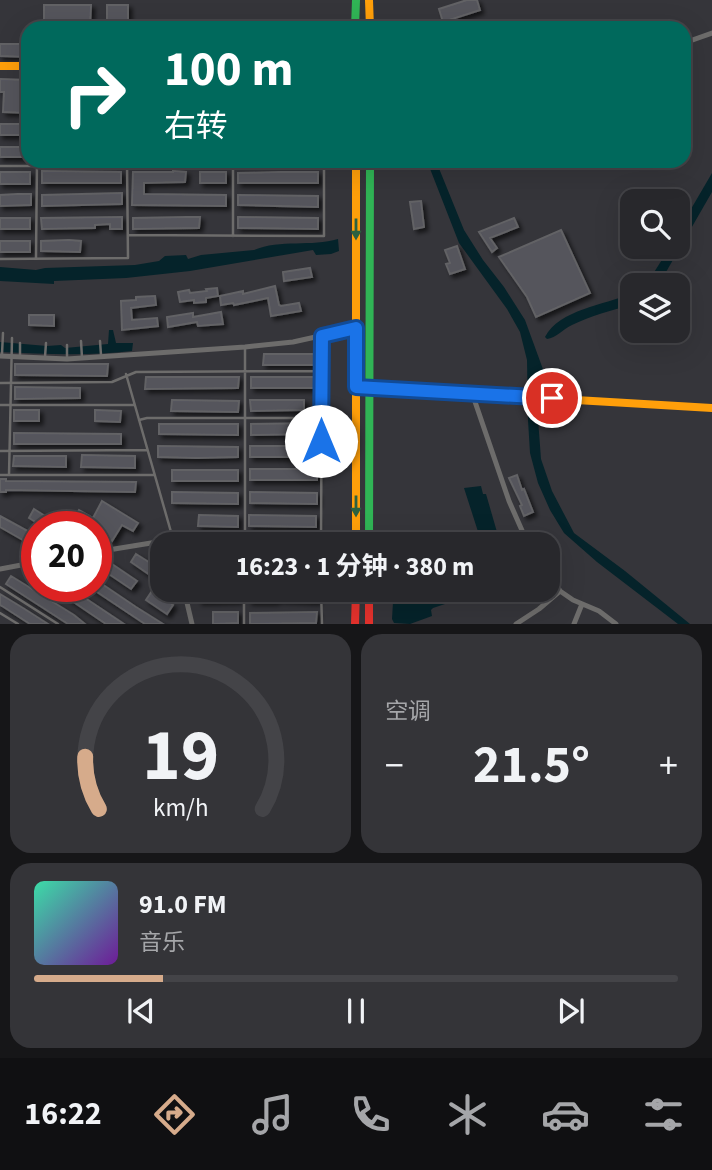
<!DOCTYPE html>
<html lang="zh">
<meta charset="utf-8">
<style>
:root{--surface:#28282c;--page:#343438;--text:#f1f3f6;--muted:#a5a6a9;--line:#444448;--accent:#d6ab8b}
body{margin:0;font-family:"Source Sans 3","Noto Sans SC",sans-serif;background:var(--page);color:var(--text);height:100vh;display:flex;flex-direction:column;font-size:26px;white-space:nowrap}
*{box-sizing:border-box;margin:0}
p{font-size:23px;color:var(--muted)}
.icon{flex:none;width:38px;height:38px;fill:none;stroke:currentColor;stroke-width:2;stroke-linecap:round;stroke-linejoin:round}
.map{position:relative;height:624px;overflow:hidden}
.panel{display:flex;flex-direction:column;gap:10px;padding:10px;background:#161618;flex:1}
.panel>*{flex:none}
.guide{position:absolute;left:21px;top:21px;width:670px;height:147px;border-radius:21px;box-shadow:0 7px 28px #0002,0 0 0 2px var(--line);background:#00695c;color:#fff;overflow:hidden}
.fabs{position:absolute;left:620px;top:189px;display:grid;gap:14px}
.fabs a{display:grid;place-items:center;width:70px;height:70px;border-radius:14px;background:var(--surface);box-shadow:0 7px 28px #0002,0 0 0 2px var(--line);font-size:35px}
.speed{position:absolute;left:21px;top:511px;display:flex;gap:14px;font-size:35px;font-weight:700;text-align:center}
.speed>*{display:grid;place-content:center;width:91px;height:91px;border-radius:50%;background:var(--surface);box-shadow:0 7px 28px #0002,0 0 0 2px var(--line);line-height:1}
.speed .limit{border:10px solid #d22;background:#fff;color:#111}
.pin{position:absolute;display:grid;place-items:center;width:60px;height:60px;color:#fff;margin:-30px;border:4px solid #fff;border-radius:50%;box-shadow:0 2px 7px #0007}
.me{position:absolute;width:77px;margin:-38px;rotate:0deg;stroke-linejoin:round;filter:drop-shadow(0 0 5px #0008)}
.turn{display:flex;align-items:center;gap:24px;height:147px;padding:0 28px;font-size:32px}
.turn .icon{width:91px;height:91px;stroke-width:2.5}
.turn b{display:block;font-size:49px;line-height:60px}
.big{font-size:52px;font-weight:700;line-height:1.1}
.panel .card{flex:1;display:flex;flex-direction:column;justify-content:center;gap:10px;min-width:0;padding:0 24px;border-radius:21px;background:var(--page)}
.panel .dial{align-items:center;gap:0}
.dial svg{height:182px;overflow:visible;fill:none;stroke:var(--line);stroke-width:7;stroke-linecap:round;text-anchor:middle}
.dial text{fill:var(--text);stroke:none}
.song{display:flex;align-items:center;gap:21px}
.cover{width:84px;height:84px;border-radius:10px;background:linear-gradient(135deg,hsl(160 70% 55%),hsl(280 70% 35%))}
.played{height:7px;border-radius:4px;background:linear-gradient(90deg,var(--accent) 20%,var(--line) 20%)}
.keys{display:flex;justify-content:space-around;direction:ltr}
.heat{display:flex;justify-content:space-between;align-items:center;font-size:38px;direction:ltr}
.panel .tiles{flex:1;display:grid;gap:10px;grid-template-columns:1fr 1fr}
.card:last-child{grid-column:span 2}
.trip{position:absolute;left:150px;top:532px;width:410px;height:70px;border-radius:21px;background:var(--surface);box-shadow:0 7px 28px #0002,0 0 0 2px var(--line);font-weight:700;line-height:70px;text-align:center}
.tab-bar{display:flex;height:112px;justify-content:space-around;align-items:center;background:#101012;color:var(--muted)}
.tab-bar .icon{width:49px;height:49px}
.tab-bar .current{color:var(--accent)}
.tab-bar b{font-size:32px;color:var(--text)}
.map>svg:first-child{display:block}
.water{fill:#05232a}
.building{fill:#54545c;stroke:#626265;stroke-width:2;filter:url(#shadow)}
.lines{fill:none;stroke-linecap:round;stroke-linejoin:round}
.lane{stroke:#6d6c6b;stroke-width:2.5}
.street{stroke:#6d6c6b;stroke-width:5}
.fast{stroke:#30b455;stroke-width:8}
.slow{stroke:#ff9f0a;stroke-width:8}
.jam{stroke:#e5322d;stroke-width:8}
.oneway{fill:#2c6140}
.route-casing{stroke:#114b97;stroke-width:18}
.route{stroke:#1a73e8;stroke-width:12}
</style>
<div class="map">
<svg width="712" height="624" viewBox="0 0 712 624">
<defs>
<filter id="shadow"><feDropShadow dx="3.5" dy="3.5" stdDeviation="2" flood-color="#0009"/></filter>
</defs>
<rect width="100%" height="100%" fill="#35353a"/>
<!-- water -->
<path class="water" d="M427,161H436L464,230L483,260L504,287L525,320L544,372L541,377L540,408L564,409L567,412L566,416L538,419L541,459L552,491L574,533L625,571L690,624H678L597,562L564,533L550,510L538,483L530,453L528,420L527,360L520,332L507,309L459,243Z
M712,173V192L662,279L658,285H646L670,247H677V233Z
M338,239L339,251L331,254L316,255L313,250L190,271L126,278L54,281V284L0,281V267L36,270L45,268L135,265L159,261L165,256L186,255L188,259L201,255L254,250C280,239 312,247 338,239Z
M632,294V305C611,310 591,316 572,325C563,329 556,338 547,339L545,337C559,310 605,304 632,294Z
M109,330H113L116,343H133L132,351C88,356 44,354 0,352V342L47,346L61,345L65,348L108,344Z
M481,486L483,494H486L497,532L492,534L495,544H482L464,488Z
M432,590H471L448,603L433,608L431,610L432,616L410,624L394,623L392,619L393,602Z"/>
<!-- building -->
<path class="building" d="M467,0H477L480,10L443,22L439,9Z
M44,5H91L90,28H44Z
M107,5H128V28H107Z
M0,44H28V57L0,56Z
M0,79L28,80V113L3,112L4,92H0Z
M0,124H28V135H0Z
M0,147H28V157H0Z
M42,171L121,172V183H42Z
M173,171L186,172L185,182L144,183V194L226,195V206L132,205L133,172H173Z
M0,172H30V184H0Z
M200,172H226V183H200Z
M280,172H318V183H238V173Z
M122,193V204L42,206V195Z
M18,194H31V205L0,206V195Z
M238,195L318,196V207L238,205Z
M421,201L424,227L414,229L410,202Z
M122,217V229H110V224L95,225V228L42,229L41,218Z
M187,217H200L199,228L133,229V218Z
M238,217L318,218V229L238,228Z
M0,218H30V229H0Z
M514,218L518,227L490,238L497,248L492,252L479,232Z
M561,230L590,293L536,317L527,297L499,257Z
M69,240L81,241L80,252L41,251V241Z
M0,241H30V252H0Z
M457,246L465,269L450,274L446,264L450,263L445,250Z
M310,268L312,277L284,281L283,272Z
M275,286L279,305L281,306L299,303L301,311L271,316L268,298L234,305L233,303L221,305L220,296L243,291V294Z
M217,288L218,296L206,298V302L194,303V300L180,302L178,292L189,290L190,293L207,291L206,289Z
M155,296L156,305L131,308L132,320L157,318L158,326L122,330L121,301L136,300V297Z
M221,312L223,324L198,326L197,322L168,327L167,317L193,313V317Z
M29,315H54V326L29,325Z
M264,354H317V365H263Z
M15,364H108L107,376L15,375Z
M146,377H239L238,388L145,389Z
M251,377H317V388H251Z
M15,387L80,388V398L15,399Z
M172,400L239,401L238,412L171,411Z
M250,400H304V410L251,411Z
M14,410H39V421H14Z
M95,410L121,411L120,422L95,421Z
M317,423V434L251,435V424Z
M159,424H238V435L159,434Z
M14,433L121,434V444H14Z
M158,446L238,447V457L197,458L158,457Z
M250,446H317V457H250Z
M82,455L135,456V468L81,467Z
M14,456H66V467L13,466Z
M250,469H317V480H250Z
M172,470H238V481H172Z
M517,475L522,490L524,489L533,512L524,516L520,506L522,505L509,478Z
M0,479H6V481L136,482L135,492L6,490V492H0Z
M172,492L238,493V504L172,503Z
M250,492L317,493V504L250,503Z
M102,501L138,523L133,531L122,525L112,541L96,531V527H87L74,519L79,510L93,518Z
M34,509L45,516L64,527H44L29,518Z
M199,515L238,516V527L198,526Z
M249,515L316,516V527L249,526Z
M0,516L37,536V548L0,527Z
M136,554L163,571V584L131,562Z
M109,562L137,581L131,589L103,570Z
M11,576L74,615L85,624H68L6,584Z
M96,580L136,607L163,624H145L88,586H96Z
M50,586H67L124,624H106Z
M199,590H238V600L199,601Z
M249,590H317V601L275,599V601H249Z
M152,591L173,605L167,614L146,600Z
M0,594L23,608L48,624H30L2,606L0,605Z
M213,612H238V623L213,624Z
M317,612L316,623L250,624V613Z"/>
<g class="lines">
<!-- lane -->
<path class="lane" d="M0,166H324
M128,235L324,236V161
M233,236V161
M36,258L37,161
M0,259L128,258L127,161
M81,341L82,358
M100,341L101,355
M67,345V359
M2,354L3,333
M20,357V343
M45,357L46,343
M126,374L173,539
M0,383L112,382L136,372L322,371
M0,405H133
M139,420L147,418H321
M0,451L147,450
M0,475H154
M9,475L12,338
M245,544V347
M321,544L322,336
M0,587L58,624
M321,590L322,624
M0,613L18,624
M244,624V590"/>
<!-- street -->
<path class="street" d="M684,43L712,33
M0,356L67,359L245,347L293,342L356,328
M472,393L509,501L528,544
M96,552L200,535L356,536
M0,569L37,562
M548,570L560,591L573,600L599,611L616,624
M184,590L192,624
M516,624L539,609L560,591
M574,624L582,604"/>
<!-- fast -->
<path class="fast" d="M355,28L356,0
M369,544L370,161"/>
<!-- slow -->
<path class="slow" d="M369,0L370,28
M0,66H28
M356,161V544
M356,387L712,408"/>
<!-- jam -->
<path class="jam" d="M369,590V624
M355,624L356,590"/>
</g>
<!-- one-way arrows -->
<defs><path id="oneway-solid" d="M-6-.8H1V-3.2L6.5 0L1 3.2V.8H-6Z" transform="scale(1.75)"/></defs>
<g class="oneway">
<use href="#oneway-solid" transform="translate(356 229) rotate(90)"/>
<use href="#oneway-solid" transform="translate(356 506) rotate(90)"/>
</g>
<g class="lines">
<!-- route casing -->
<g class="route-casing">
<path id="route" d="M321,441L322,336L356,328V387L552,398"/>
</g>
<!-- route -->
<use href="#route" class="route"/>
</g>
</svg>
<div class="fabs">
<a><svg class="icon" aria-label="search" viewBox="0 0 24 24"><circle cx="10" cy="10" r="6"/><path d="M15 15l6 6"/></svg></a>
<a><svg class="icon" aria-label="layers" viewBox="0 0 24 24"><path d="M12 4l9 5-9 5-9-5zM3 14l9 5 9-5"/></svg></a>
</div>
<div class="speed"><div class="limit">20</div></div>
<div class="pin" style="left:552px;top:398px;background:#d93025"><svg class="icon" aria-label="arrive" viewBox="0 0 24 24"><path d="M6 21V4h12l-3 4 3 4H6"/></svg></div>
<svg class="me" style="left:321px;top:441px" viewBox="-20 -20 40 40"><circle r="19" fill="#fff"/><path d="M0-13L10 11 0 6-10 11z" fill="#1a73e8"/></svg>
<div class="trip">16:23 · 1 分钟 · 380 m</div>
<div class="guide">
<div class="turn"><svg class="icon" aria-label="right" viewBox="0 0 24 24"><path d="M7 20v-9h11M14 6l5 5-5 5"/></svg><div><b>100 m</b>右转</div></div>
</div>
</div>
<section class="panel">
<div class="tiles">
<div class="card dial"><svg viewBox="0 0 100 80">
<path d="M14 69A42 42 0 1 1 86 69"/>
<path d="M14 69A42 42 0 0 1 8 46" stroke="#d6ab8b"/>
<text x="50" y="56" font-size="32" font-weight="700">19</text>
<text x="50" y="72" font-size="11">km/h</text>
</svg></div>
<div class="card"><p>空调</p>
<div class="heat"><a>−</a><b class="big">21.5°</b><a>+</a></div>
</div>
<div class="card">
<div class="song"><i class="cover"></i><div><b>91.0 FM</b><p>音乐</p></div></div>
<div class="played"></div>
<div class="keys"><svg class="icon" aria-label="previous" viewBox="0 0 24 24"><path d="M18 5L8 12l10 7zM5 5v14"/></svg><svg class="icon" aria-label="pause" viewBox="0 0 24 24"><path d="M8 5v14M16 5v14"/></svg><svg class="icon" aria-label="next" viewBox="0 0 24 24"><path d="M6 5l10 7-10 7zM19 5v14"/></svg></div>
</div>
</div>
</section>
<nav class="tab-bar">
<b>16:22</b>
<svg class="icon current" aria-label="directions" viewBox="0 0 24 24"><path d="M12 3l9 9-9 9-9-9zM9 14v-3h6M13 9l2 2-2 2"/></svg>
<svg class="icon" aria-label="music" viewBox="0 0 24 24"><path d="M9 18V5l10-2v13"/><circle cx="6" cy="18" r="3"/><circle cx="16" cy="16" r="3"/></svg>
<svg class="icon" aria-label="phone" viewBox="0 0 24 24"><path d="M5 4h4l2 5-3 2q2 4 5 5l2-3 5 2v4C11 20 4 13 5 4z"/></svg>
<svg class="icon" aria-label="climate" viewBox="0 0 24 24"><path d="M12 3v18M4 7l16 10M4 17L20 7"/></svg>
<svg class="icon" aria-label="car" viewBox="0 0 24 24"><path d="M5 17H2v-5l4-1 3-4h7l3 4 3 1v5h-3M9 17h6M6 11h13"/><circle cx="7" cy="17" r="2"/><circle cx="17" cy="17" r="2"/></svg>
<svg class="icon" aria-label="filters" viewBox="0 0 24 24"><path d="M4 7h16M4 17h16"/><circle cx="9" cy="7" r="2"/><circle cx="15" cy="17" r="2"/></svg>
</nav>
